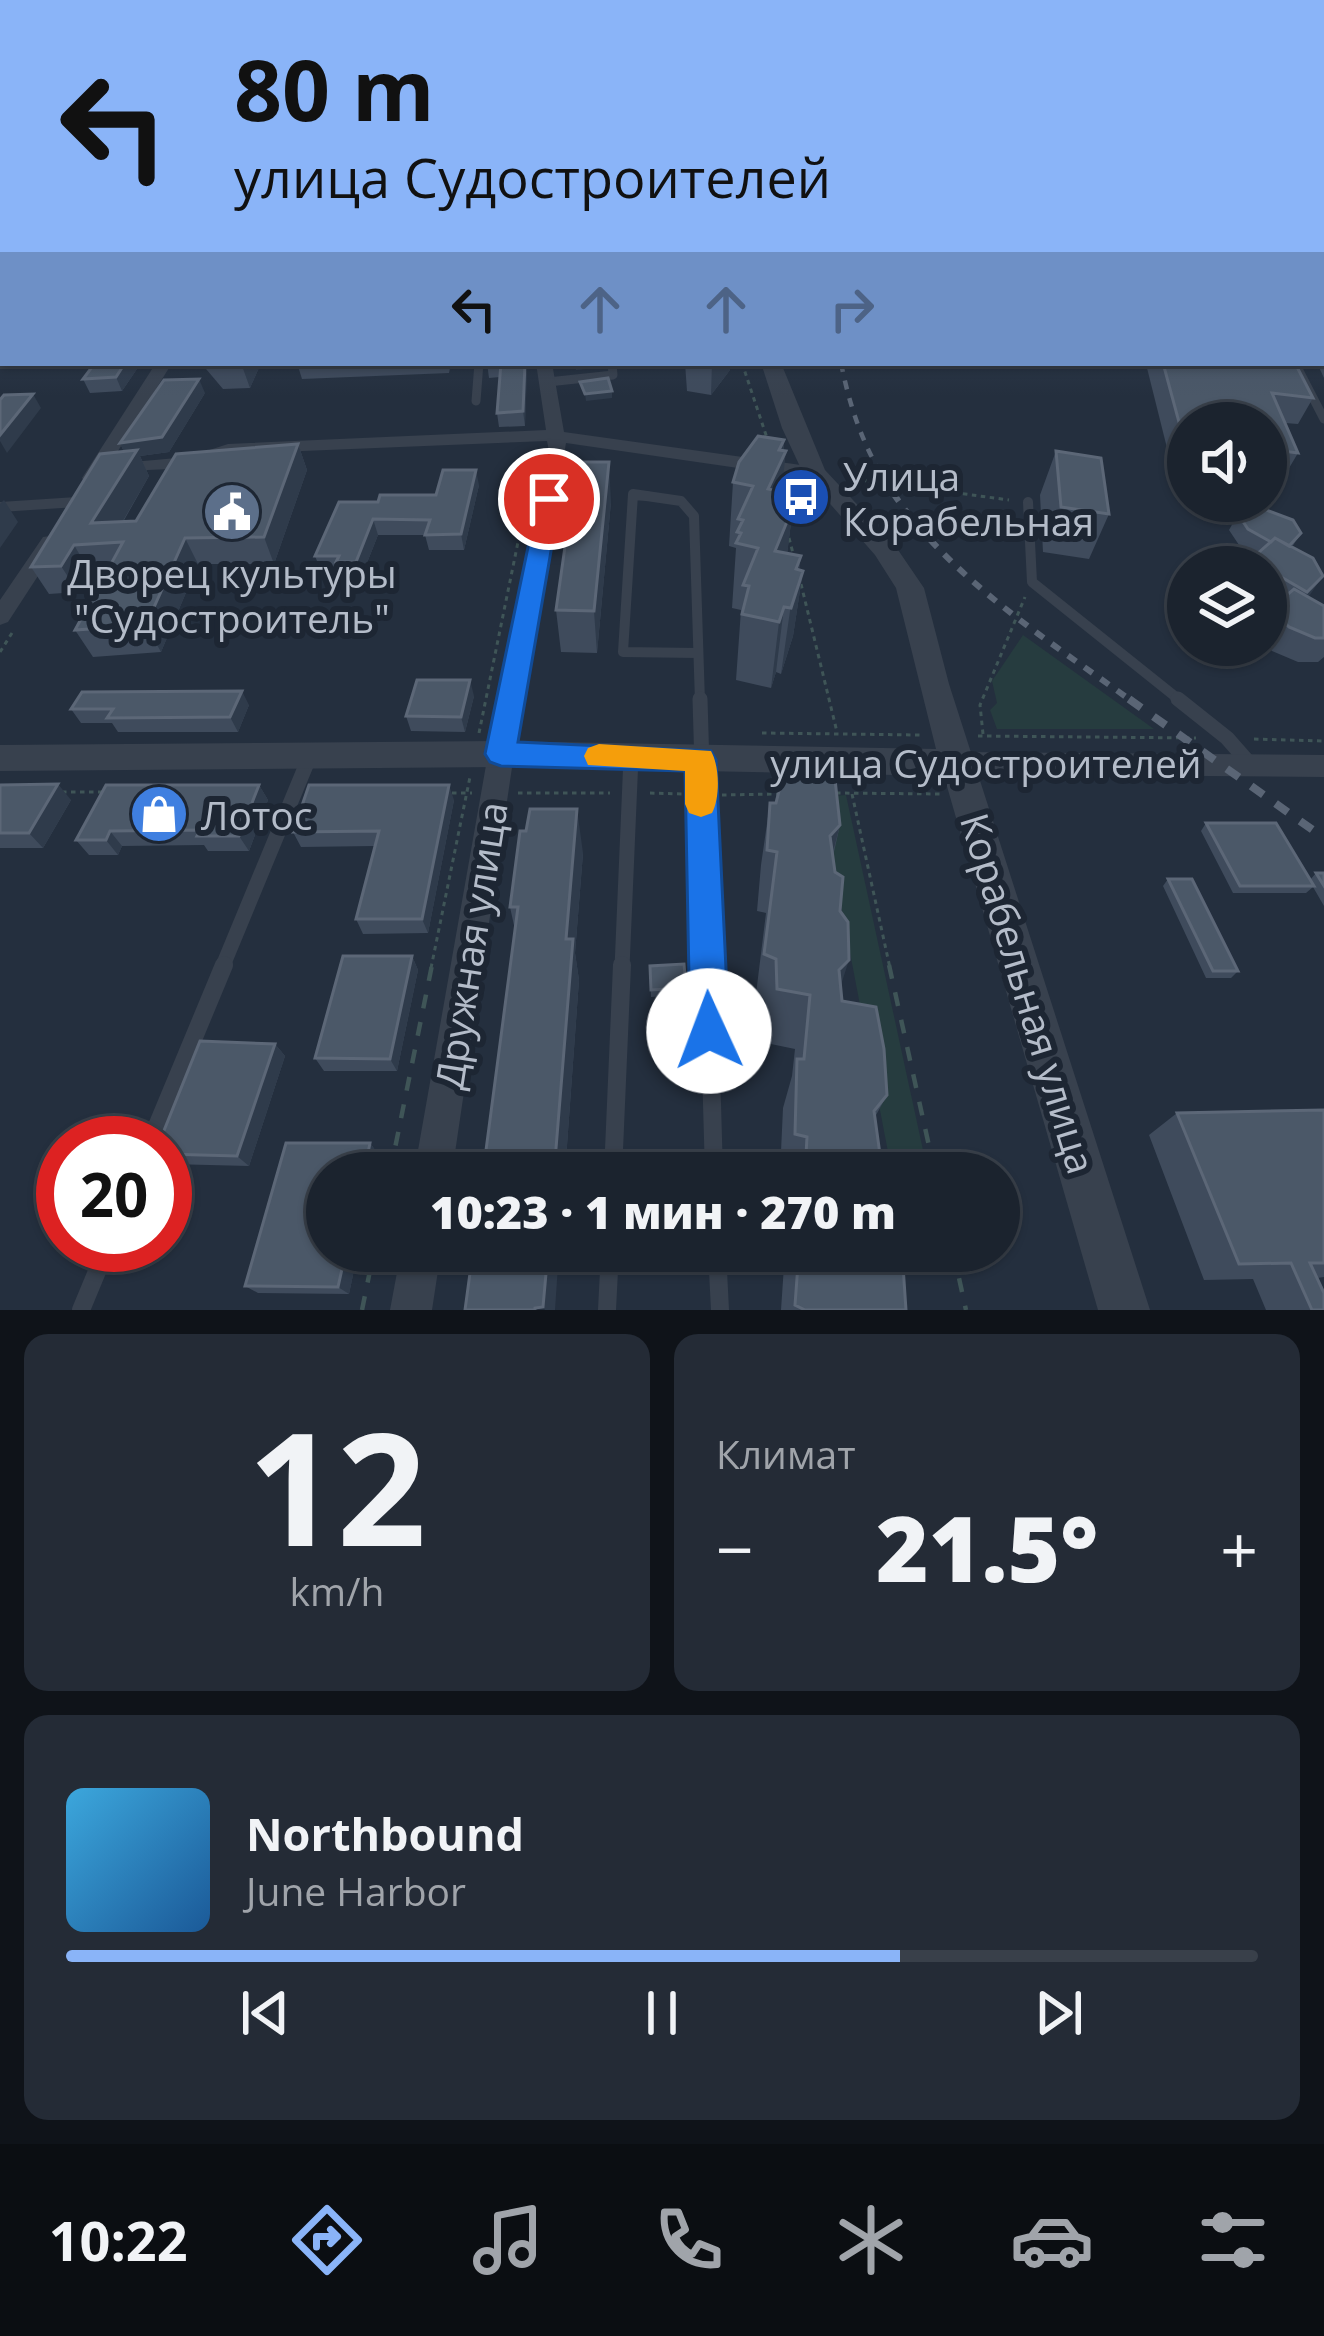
<!DOCTYPE html>
<html lang="ru">
<meta charset="utf-8">
<style>
:root{--surface:#1b232e;--page:#242b36;--text:#f1f3f6;--muted:#a0a4aa;--line:#39404a;--accent:#8ab4f8}
body{margin:0;font-family:"Open Sans",sans-serif;background:var(--page);color:var(--text);height:100vh;display:flex;flex-direction:column;font-size:45px;white-space:nowrap}
*{box-sizing:border-box;margin:0}
p{font-size:39px;color:var(--muted)}
.icon{flex:none;width:66px;height:66px;fill:none;stroke:currentColor;stroke-width:2;stroke-linecap:round;stroke-linejoin:round}
.map{position:relative;height:1310px;overflow:hidden}
.side{display:flex;flex-direction:column;gap:24px;padding:24px;background:#0f1319;flex:1}
.side>*{flex:none}
.top-card{position:absolute;left:0px;top:0px;width:1326px;height:366px;box-shadow:0 3px 9px #0004,0 0 0 3px var(--line);background:#8ab4f8;color:#111;overflow:hidden}
.buttons{position:absolute;left:1167px;top:402px;display:grid;gap:24px}
.buttons a{display:grid;place-items:center;width:120px;height:120px;border-radius:50%;background:var(--surface);box-shadow:0 3px 9px #0004,0 0 0 3px var(--line);font-size:60px}
.speed{position:absolute;left:36px;top:1116px;display:flex;gap:24px;font-size:60px;font-weight:700;text-align:center}
.speed>*{display:grid;place-content:center;width:156px;height:156px;border-radius:50%;background:var(--surface);box-shadow:0 3px 9px #0004,0 0 0 3px var(--line);line-height:1}
.speed .limit{border:18px solid #d22;background:#fff;color:#111}
.pin{position:absolute;display:grid;place-items:center;width:102px;height:102px;color:#fff;margin:-51px;border:6px solid #fff;border-radius:50%;box-shadow:0 3px 12px #0007}
.me{position:absolute;width:132px;margin:-66px;rotate:358deg;stroke-linejoin:round;filter:drop-shadow(0 0 9px #0008)}
.turn{display:flex;align-items:center;gap:42px;height:252px;padding:0 36px;font-size:54px}
.turn .icon{width:156px;height:156px;stroke-width:2.5}
.turn b{display:block;font-size:84px;line-height:102px}
.lanes{display:flex;align-items:center;height:114px;padding:0 36px;background:#0003;justify-content:center;gap:60px;direction:ltr}
.lanes .off{opacity:.35}
.big{font-size:90px;font-weight:800;line-height:1.1}
.side .tile{flex:1;display:flex;flex-direction:column;justify-content:center;gap:18px;min-width:0;padding:0 42px;border-radius:24px;background:var(--page)}
.side .dial{align-items:center;gap:0}
.dial b{font-size:156px;line-height:1}
.song{display:flex;align-items:center;gap:36px}
.cover{width:144px;height:144px;border-radius:18px;background:linear-gradient(135deg,hsl(200 70% 55%),hsl(210 70% 35%))}
.played{height:12px;border-radius:6px;background:linear-gradient(90deg,var(--accent) 70%,var(--line) 70%)}
.keys{display:flex;justify-content:space-around;direction:ltr}
.heat{display:flex;justify-content:space-between;align-items:center;font-size:66px;direction:ltr}
.side .tiles{flex:1;display:grid;gap:24px;grid-template-columns:1fr 1fr}
.tile:last-child{grid-column:span 2}
.trip{position:absolute;left:306px;top:1152px;width:714px;height:120px;border-radius:60px;background:var(--surface);box-shadow:0 3px 9px #0004,0 0 0 3px var(--line);font-weight:800;line-height:120px;text-align:center}
.dock{display:flex;height:192px;justify-content:space-around;align-items:center;background:#0b0e12;color:var(--muted)}
.dock .icon{width:84px;height:84px}
.dock .current{color:var(--accent)}
.dock b{font-size:54px;color:var(--text)}
.map>svg:first-child{display:block}
.green{fill:#263c3f}
.lines{fill:none;stroke-linecap:round;stroke-linejoin:round}
.river{fill:#17263c;fill-rule:evenodd}
.path-far1{stroke:#3f5557;stroke-width:3;stroke-dasharray:4.5 4.5;stroke-linecap:butt}
.path{stroke:#3f5557;stroke-width:4.5;stroke-dasharray:14 14;stroke-linecap:butt}
.service-far3{stroke:#38414e;stroke-width:9}
.service-far2{stroke:#38414e;stroke-width:10}
.service-far1{stroke:#38414e;stroke-width:15}
.service{stroke:#38414e;stroke-width:18}
.minor{fill:#38414e;fill-rule:evenodd}
.tertiary{fill:#38414e;fill-rule:evenodd}
.rail-far2{stroke:#5a6575;stroke-width:4.5;stroke-dasharray:9 9;stroke-linecap:butt}
.rail-far1{stroke:#5a6575;stroke-width:6;stroke-dasharray:10 10;stroke-linecap:butt}
.rail{stroke:#5a6575;stroke-width:8;stroke-dasharray:15 15;stroke-linecap:butt}
.wall{fill:#3f4b5c}
.shaded-wall{fill:#2f3b4b}
.building{fill:#4b5868;stroke:#5c6777;stroke-width:3}
.route{fill:#1a73e8;stroke:#114b97;stroke-width:3}
.slow{fill:#f59e0b}
.labels{text-anchor:middle;dominant-baseline:central;stroke-width:12;stroke-linejoin:round;paint-order:stroke}
.poi-label{font-size:39px;fill:#b4bcc9;stroke:#1d2633;text-anchor:start}
.street-label{font-size:39px;fill:#b4bcc9;stroke:#1d2633}
</style>
<div class="map">
<svg width="1324" height="1310" viewBox="0 0 1324 1310">
<rect width="100%" height="100%" fill="#242f3e"/>
<!-- green -->
<path class="green" d="M1023,635L1154,729H997L990,710L997,703L992,681Z
M846,795L928,1173H892L823,811L833,796Z"/>
<g class="lines">
<!-- river -->
<path class="river" d="M3,264V276L0,277V265Z"/>
<!-- path-far1 -->
<path class="path-far1" d="M742,363L768,441
M847,478L1009,500
M789,538L794,557
M801,584L837,732
M0,652L12,633
M479,733L536,454
M762,733L920,735
M983,734L980,705L1025,597
M978,736L1196,738
M1254,739L1324,741
M62,792H106
M452,793H472
M518,793H610
M650,793L682,794
M836,793L940,794
M852,794L890,968
M722,795L778,794
M431,968L470,777"/>
<!-- path -->
<path class="path" d="M889,965L935,1173
M390,1173L432,965
M953,1251L966,1310
M362,1310L374,1251"/>
<!-- service-far3 -->
<path class="service-far3" d="M1295,363L1324,419
M548,382L613,375L612,363
M476,401L479,363
M633,496H648"/>
<!-- service-far2 -->
<path class="service-far2" d="M1028,502L1032,582L1182,702
M0,507L77,502
M697,653L623,652L633,494L681,501L694,516L700,702"/>
<!-- service-far1 -->
<path class="service-far1" d="M700,699L708,968
M1178,699L1227,738L1249,763
M222,968L309,758
M622,968L631,757"/>
<!-- service -->
<path class="service" d="M708,965L714,1173
M150,1143L224,965
M613,1173L622,965
M717,1251L720,1310
M81,1310L108,1245
M607,1310L610,1251"/>
<!-- minor -->
<path class="minor" d="M156,363H172L110,464L188,457L228,444L546,430L536,363H552L564,432L815,467L824,473L815,479L566,443L514,754L452,1173H414L488,754L549,451L547,441L230,454L191,468L105,472L99,482H85L82,478Z
M50,536L60,542L8,622L0,625V600L43,537Z
M960,752L1324,755V777L960,774L950,771L947,763L950,755Z
M401,1251H441L432,1310H390Z"/>
<!-- tertiary -->
<path class="tertiary" d="M3,320V332L0,333V321Z
M761,363H781L825,470L894,544L924,588L949,684L1150,1310H1098L944,776L501,767L0,771V745L501,741L936,749L896,588L875,555L803,473L782,428Z"/>
<!-- rail-far2 -->
<path class="rail-far2" d="M841,363C851,413 866,454 895,496"/>
<!-- rail-far1 -->
<path class="rail-far1" d="M893,493C953,581 1048,640 1133,702"/>
<!-- rail -->
<path class="rail" d="M1129,699L1324,838"/>
</g>
<!-- wall -->
<path class="wall" d="M1324,322V378L1317,363H1323Z
M95,363H141L122,391L90,393L83,379Z
M201,363H261L250,388L223,389Z
M297,363H451L449,373L302,379Z
M487,363H526L525,426L499,427L497,413L500,377L489,378Z
M685,363H730V370L711,395L687,391Z
M1150,363H1295L1313,398L1298,424L1285,423L1298,453L1282,480L1266,478V423H1188V467L1171,464L1147,368Z
M205,393L169,452L140,456L149,476L123,522L136,521L298,444L307,470L274,564H198L161,652L93,657L75,630L107,571L90,572L78,592L49,594L31,567L124,452L120,443Z
M784,440L781,492L791,494L790,506L793,507L787,554L801,556L799,570L803,571L793,636L781,674L776,672L771,688L736,680L741,610L732,608L736,548L729,546L733,482Z
M1056,451L1109,514L1089,559L1043,552L1040,495Z
M479,485L464,550H429L425,535H378L361,578H342L339,571H321L315,556L378,502L436,495Z
M611,502L597,653L561,652L556,610Z
M1238,514L1301,533L1292,547L1308,597L1324,606V657L1318,662H1298L1272,651L1266,644V618L1274,606L1266,601V567H1249L1257,555L1239,545L1229,530Z
M474,696L465,732L411,731L406,716Z
M249,705L238,732H118L112,723H81L71,709Z
M781,764L840,825L833,856L840,911L842,1001L887,1095L875,1117L882,1169L887,1173H780L783,1108L792,1076L795,1049L766,1043L765,1015L754,1010L766,913L757,911L761,865L770,803H775Z
M0,785L71,800L43,848H0Z
M259,785L268,800L249,851H208L204,845L122,846L118,855H89L76,840Z
M454,800L428,933L363,934L356,919L375,846L301,847L293,832Z
M1206,823L1310,880L1316,873H1324V906L1313,887L1306,893H1233L1201,831Z
M583,853L575,953L579,980L565,1173H483L515,930L510,907Z
M1168,879L1238,971L1231,978H1206L1163,886Z
M412,956L418,970L397,1071H324L315,1058Z
M650,966L686,988L685,995L651,997Z
M275,1044L285,1056L249,1166L169,1164L165,1160V1143Z
M1324,1110V1277L1317,1278L1324,1310H1266L1253,1279L1204,1280L1149,1135L1177,1113Z
M286,1143H370L378,1154L374,1173H327V1251H358L349,1294L258,1293L245,1286Z
M785,1251H902L906,1310H781Z"/>
<!-- shaded-wall -->
<path class="shaded-wall" d="M125,363H141L122,391L116,377Z
M241,363H261L250,388Z
M525,363L527,374L525,426L523,411Z
M576,363H603V367L576,370Z
M712,363H730V370L711,395Z
M199,379L205,393L169,452L140,456L149,476L110,543L91,523L127,458L120,443Z
M612,391V398L586,401L585,394Z
M33,394L41,408L7,453L0,441V435Z
M784,440L782,461L786,451L779,514L768,489Z
M298,444L307,470L274,564L264,537Z
M609,462L611,502L597,653L594,611Z
M476,470L479,485L464,550L461,534Z
M791,494L788,520L793,507L785,571L775,551L786,506Z
M4,500L18,522L0,548V504Z
M373,519L378,535L361,578L356,562Z
M185,538L198,564L161,652L146,625Z
M74,545L90,572L78,592L61,566Z
M801,556L795,595L803,571L793,636L781,674L796,569Z
M1323,576L1307,599L1290,615L1307,592Z
M784,607L776,672L771,688L779,622Z
M470,680L474,696L465,732L461,717Z
M242,691L249,705L238,732L230,717Z
M58,784L71,800L43,848L29,833Z
M259,785L268,800L249,851L239,836Z
M449,785L454,800L428,933L422,919Z
M577,809L583,853L575,953L579,980L565,1173H554L566,939Z
M840,825L824,887L830,836Z
M110,831L122,846L118,855L106,840Z
M412,956L418,970L397,1071L390,1059Z
M849,960L831,1016L839,970Z
M275,1044L285,1056L249,1166L237,1156Z
M370,1143L378,1154L374,1173H364Z
M346,1251H358L349,1294L338,1287Z
M548,1251H559L555,1310H545L543,1307Z"/>
<!-- building -->
<path class="building" d="M95,363H125L116,377L83,379Z
M501,363H525L523,411L497,413Z
M1163,363H1295L1313,398L1272,393L1298,453L1266,449V423H1188V438L1183,437Z
M608,378L612,391L585,394L580,382Z
M199,379L162,437L120,443L164,380Z
M33,394L0,435V400L4,395Z
M758,436L784,440L779,450L786,451L768,489L791,494L786,506L793,507L775,551L801,556L796,569L803,571L791,608L784,607L779,622L742,614L749,586L743,585L758,548L736,543L741,533L737,532L743,520L738,519L753,486L733,482L739,462Z
M298,444L264,537L185,538L146,625L75,630L123,542L74,545L61,566L31,567L100,454L137,450L91,523L136,521L176,454Z
M1056,451L1101,458L1109,514L1061,507Z
M577,462H609L594,611L556,610Z
M443,470H476L461,534L425,535L430,520L373,519L356,562H336L339,556H315L339,502H378L380,495H436Z
M1261,508L1293,520L1301,533L1289,546L1275,538L1271,542L1248,529L1238,514Z
M1275,538L1313,558L1323,576L1307,592L1264,567L1257,554Z
M1294,589L1324,606V638H1315L1289,627L1276,614V604Z
M417,680H470L461,717L406,716Z
M242,691L230,717L107,718L113,709H71L82,692Z
M781,764L834,770L840,825L830,836L835,872L843,877L840,911L848,922L849,960L839,970L842,1001L876,1007L884,1049L887,1095L874,1111L882,1169L887,1173H805L807,1137L795,1134L797,1059H804L810,995L777,989L776,959L764,954L777,852L767,850L770,803H776L780,787Z
M58,784L29,833H0V785Z
M106,785H259L239,836H197L200,830L110,831L106,840H76Z
M309,785H449L422,919H356L379,831L293,832Z
M530,809H577L566,939H573L554,1173H483L518,907H510L520,831H526Z
M1206,823H1276L1314,886H1240Z
M1316,873H1324V886Z
M1168,879H1192L1238,971H1213Z
M343,956H412L390,1059L315,1058Z
M684,964L686,988L651,990L650,966Z
M200,1041L275,1044L237,1156L165,1154V1143H159Z
M1324,1110V1263H1310L1324,1293V1310H1312L1291,1263L1239,1264L1177,1113Z
M286,1143H370L364,1173H327V1251H346L338,1287L245,1286Z
M473,1251H548L543,1307L535,1308V1310H465Z
M799,1251H902L906,1310H805L795,1305Z"/>
<!-- sky -->
<linearGradient id="sky" x2="0" y2="1"><stop stop-color="#141a22"/><stop offset="0.54" stop-color="#3f4d63"/><stop offset="1" stop-color="#3f4d63" stop-opacity="0"/></linearGradient>
<rect width="1324" height="396" fill="url(#sky)"/>
<!-- route -->
<path class="route" d="M549,492L560,499L518,742L711,751L716,760L729,1031L723,1045L709,1051L695,1045L690,1031L685,771L501,766L490,762L485,754L538,499Z"/>
<!-- slow -->
<path class="slow" d="M599,744L711,751C720,767 720,798 712,813L701,817L689,813L685,804V771L588,765L584,756L588,748Z"/>
<!-- icons -->
<defs>
<g id="bus-disc" transform="scale(3)"><circle r="9.5" fill="#1a4fb4" stroke="#1d2633"/><path d="M-5-6H5V4H4V6H2V4H-2V6H-4V4H-5ZM-3.5-4V0h7V-4ZM-3.5 1.2v1.5H-2V1.2ZM2 1.2v1.5H3.5V1.2Z" fill="#fff"/></g>
<g id="civic-disc" transform="scale(3)"><circle r="9.5" fill="#5c6f8a" stroke="#1d2633"/><path d="M-.6-6.5H3V-4.5H.6V-3L4-1V1h2V6H-6V1h2V-1L-.6-3ZM-1.2 2.5V6h2.4V2.5Z" fill="#fff"/></g>
<g id="shop-disc" transform="scale(3)"><circle r="9.5" fill="#3f7fe0" stroke="#1d2633"/><path d="M-5-2.5h2.3a2.7 3.5 0 0 1 5.4 0H5L5.5 6h-11ZM-1.5-2.5h3a1.5 2.3 0 0 0-3 0Z" fill="#fff"/></g>
</defs>
<g fill-rule="evenodd">
<use href="#bus-disc" x="801" y="497"/>
<use href="#civic-disc" x="232" y="512"/>
<use href="#shop-disc" x="159" y="814"/>
</g>
<g class="labels">
<!-- poi labels -->
<g class="poi-label">
<text x="843" y="475">Улица<tspan x="843" dy="45">Корабельная</tspan></text>
<text x="232" y="572" text-anchor="middle">Дворец культуры<tspan x="232" dy="45">"Судостроитель"</tspan></text>
<text x="201" y="814">Лотос</text>
</g>
<!-- street labels -->
<g class="street-label">
<text x="986" y="762">улица Судостроителей</text>
<text transform="translate(470 945) rotate(-81)">Дружная улица</text>
<text transform="translate(1029 993) rotate(73)">Корабельная улица</text>
</g>
</g>
</svg>
<div class="buttons">
<a><svg class="icon" aria-label="sound" viewBox="0 0 24 24"><path d="M4 9h4l5-4v14l-5-4H4zM17 9q2 3 0 6"/></svg></a>
<a><svg class="icon" aria-label="layers" viewBox="0 0 24 24"><path d="M12 4l9 5-9 5-9-5zM3 14l9 5 9-5"/></svg></a>
</div>
<div class="speed"><div class="limit">20</div></div>
<div class="pin" style="left:549px;top:499px;background:#d93025"><svg class="icon" aria-label="arrive" viewBox="0 0 24 24"><path d="M6 21V4h12l-3 4 3 4H6"/></svg></div>
<svg class="me" style="left:709px;top:1031px" viewBox="-20 -20 40 40"><circle r="19" fill="#fff"/><path d="M0-13L10 11 0 6-10 11z" fill="#1a73e8"/></svg>
<div class="trip">10:23 · 1 мин · 270 m</div>
<div class="top-card">
<div class="turn"><svg class="icon" aria-label="left" viewBox="0 0 24 24"><path d="M17 20v-9H6M10 6l-5 5 5 5"/></svg><div><b>80 m</b>улица Судостроителей</div></div>
<div class="lanes"><svg class="icon" aria-label="left" viewBox="0 0 24 24"><path d="M17 20v-9H6M10 6l-5 5 5 5"/></svg><svg class="icon off" aria-label="ahead" viewBox="0 0 24 24"><path d="M12 20V5M6 11l6-6 6 6"/></svg><svg class="icon off" aria-label="ahead" viewBox="0 0 24 24"><path d="M12 20V5M6 11l6-6 6 6"/></svg><svg class="icon off" aria-label="right" viewBox="0 0 24 24"><path d="M7 20v-9h11M14 6l5 5-5 5"/></svg></div>
</div>
</div>
<section class="side">
<div class="tiles">
<div class="tile dial"><b>12</b><p>km/h</p></div>
<div class="tile"><p>Климат</p>
<div class="heat"><a>−</a><b class="big">21.5°</b><a>+</a></div>
</div>
<div class="tile">
<div class="song"><i class="cover"></i><div><b>Northbound</b><p>June Harbor</p></div></div>
<div class="played"></div>
<div class="keys"><svg class="icon" aria-label="previous" viewBox="0 0 24 24"><path d="M18 5L8 12l10 7zM5 5v14"/></svg><svg class="icon" aria-label="pause" viewBox="0 0 24 24"><path d="M8 5v14M16 5v14"/></svg><svg class="icon" aria-label="next" viewBox="0 0 24 24"><path d="M6 5l10 7-10 7zM19 5v14"/></svg></div>
</div>
</div>
</section>
<nav class="dock">
<b>10:22</b>
<svg class="icon current" aria-label="directions" viewBox="0 0 24 24"><path d="M12 3l9 9-9 9-9-9zM9 14v-3h6M13 9l2 2-2 2"/></svg>
<svg class="icon" aria-label="music" viewBox="0 0 24 24"><path d="M9 18V5l10-2v13"/><circle cx="6" cy="18" r="3"/><circle cx="16" cy="16" r="3"/></svg>
<svg class="icon" aria-label="phone" viewBox="0 0 24 24"><path d="M5 4h4l2 5-3 2q2 4 5 5l2-3 5 2v4C11 20 4 13 5 4z"/></svg>
<svg class="icon" aria-label="climate" viewBox="0 0 24 24"><path d="M12 3v18M4 7l16 10M4 17L20 7"/></svg>
<svg class="icon" aria-label="car" viewBox="0 0 24 24"><path d="M5 17H2v-5l4-1 3-4h7l3 4 3 1v5h-3M9 17h6M6 11h13"/><circle cx="7" cy="17" r="2"/><circle cx="17" cy="17" r="2"/></svg>
<svg class="icon" aria-label="filters" viewBox="0 0 24 24"><path d="M4 7h16M4 17h16"/><circle cx="9" cy="7" r="2"/><circle cx="15" cy="17" r="2"/></svg>
</nav>
